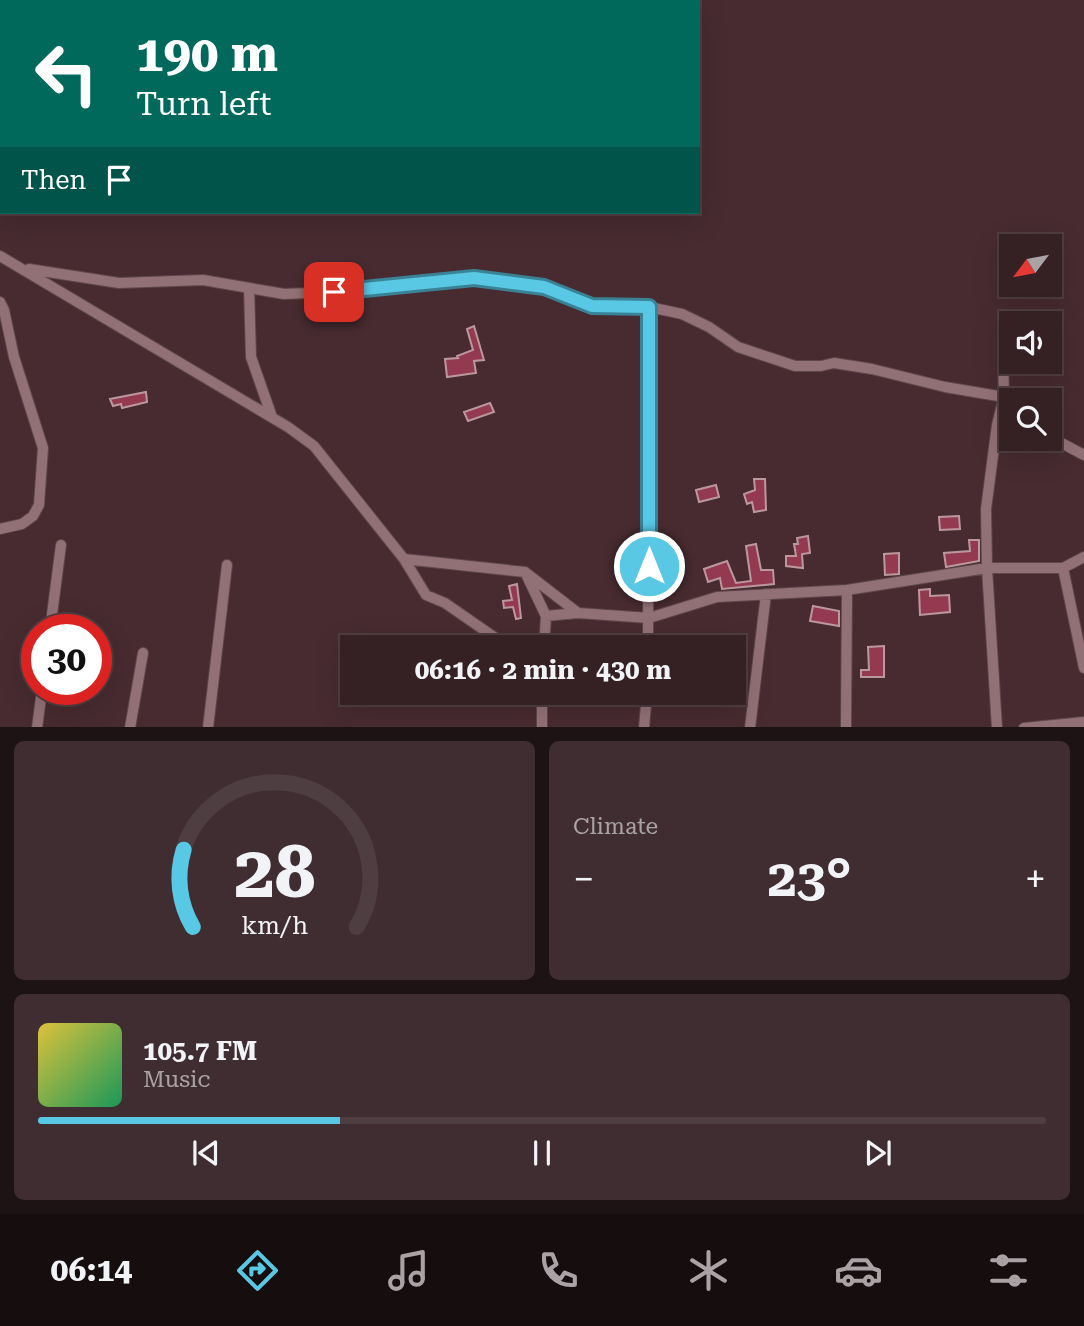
<!DOCTYPE html>
<meta charset="utf-8">
<style>
:root{--surface:#352024;--page:#402d31;--text:#f1f3f6;--muted:#aaa3a6;--line:#4f3e41;--accent:#59c8e5}
body{margin:0;font-family:"Roboto Serif",serif;background:var(--page);color:var(--text);height:100vh;display:flex;flex-direction:column;font-size:26px;white-space:nowrap}
*{box-sizing:border-box;margin:0}
p{font-size:23px;color:var(--muted)}
.icon{flex:none;width:38px;height:38px;fill:none;stroke:currentColor;stroke-width:2;stroke-linecap:round;stroke-linejoin:round}
.map{position:relative;height:727px;overflow:hidden}
.sheet{display:flex;flex-direction:column;gap:14px;padding:14px;background:#1d1214;flex:1}
.sheet>*{flex:none}
.guide{position:absolute;left:0px;top:0px;width:700px;height:214px;box-shadow:0 7px 28px #0002,0 0 0 2px var(--line);background:#00695c;color:#fff;overflow:hidden}
.needle{width:46px;rotate:238deg}
.fabs{position:absolute;left:999px;top:234px;display:grid;gap:14px}
.fabs a{display:grid;place-items:center;width:63px;height:63px;border-radius:0px;background:var(--surface);box-shadow:0 7px 28px #0002,0 0 0 2px var(--line);font-size:35px}
.speed{position:absolute;left:21px;top:614px;display:flex;gap:14px;font-size:35px;font-weight:700;text-align:center}
.speed>*{display:grid;place-content:center;width:91px;height:91px;border-radius:50%;background:var(--surface);box-shadow:0 7px 28px #0002,0 0 0 2px var(--line);line-height:1}
.speed .limit{border:10px solid #d22;background:#fff;color:#111}
.pin{position:absolute;display:grid;place-items:center;width:60px;height:60px;color:#fff;margin:-30px;border-radius:14px;box-shadow:0 4px 10px #0006}
.me{position:absolute;width:77px;margin:-38px;rotate:0deg;stroke-linejoin:round;filter:drop-shadow(0 0 5px #0008)}
.turn{display:flex;align-items:center;gap:24px;height:147px;padding:0 21px;font-size:32px}
.turn .icon{width:91px;height:91px;stroke-width:2.5}
.turn b{display:block;font-size:49px;line-height:60px}
.then{display:flex;align-items:center;height:66px;padding:0 21px;background:#0003;gap:14px;font-size:26px}
.big{font-size:52px;font-weight:700;line-height:1.1}
.sheet .widget{flex:1;display:flex;flex-direction:column;justify-content:center;gap:10px;min-width:0;padding:0 24px;border-radius:10px;background:var(--page)}
.sheet .dial{align-items:center;gap:0}
.dial svg{height:182px;overflow:visible;fill:none;stroke:var(--line);stroke-width:7;stroke-linecap:round;text-anchor:middle}
.dial text{fill:var(--text);stroke:none}
.song{display:flex;align-items:center;gap:21px}
.cover{width:84px;height:84px;border-radius:10px;background:linear-gradient(135deg,hsl(50 70% 55%),hsl(150 70% 35%))}
.played{height:7px;border-radius:4px;background:linear-gradient(90deg,var(--accent) 30%,var(--line) 30%)}
.keys{display:flex;justify-content:space-around;direction:ltr}
.heat{display:flex;justify-content:space-between;align-items:center;font-size:38px;direction:ltr}
.sheet .tiles{flex:1;display:grid;gap:14px;grid-template-columns:1fr 1fr}
.widget:last-child{grid-column:span 2}
.trip{position:absolute;left:340px;top:635px;width:406px;height:70px;border-radius:0px;background:var(--surface);box-shadow:0 7px 28px #0002,0 0 0 2px var(--line);font-weight:700;line-height:70px;text-align:center}
.tabs{display:flex;height:112px;justify-content:space-around;align-items:center;background:#150d0e;color:var(--muted)}
.tabs .icon{width:49px;height:49px}
.tabs .selected{color:var(--accent)}
.tabs b{font-size:32px;color:var(--text)}
.map>svg:first-child{display:block}
.building{fill:#943a50;stroke:#bb989d;stroke-width:2}
.lines{fill:none;stroke-linecap:round;stroke-linejoin:round}
.minor-casing{stroke:#5e474b;stroke-width:12}
.minor{stroke:#927176;stroke-width:10}
.route-casing{stroke:#3a8295;stroke-width:18}
.route{stroke:#59c8e5;stroke-width:12}
</style>
<div class="map">
<svg width="1084" height="728" viewBox="0 0 1084 728">
<rect width="100%" height="100%" fill="#472b30"/>
<!-- building -->
<path class="building" d="M474,326L484,360L474,361L476,373L447,377L445,359L458,358L457,356L473,350L467,329Z
M146,392L147,402L122,408L121,404L113,406L110,399Z
M490,403L494,412L468,421L464,412Z
M754,479H765L766,510L754,512L752,502L747,504L744,494L755,490Z
M716,485L719,497L699,502L696,490Z
M959,516L960,529L940,530L939,517Z
M808,536L810,553L802,554L803,568L786,566V556H796L794,544H798L797,538Z
M969,540H979V561L946,567L944,553L970,551Z
M756,544L761,570H773L774,584L722,589L720,578L708,582L704,569L727,561L736,583L751,581L746,546Z
M899,553V574L885,575L884,554Z
M517,584L521,618L516,619L513,607L504,608L503,601L512,600L509,586Z
M930,589V596L949,595L950,612L920,615L919,590Z
M813,606L839,611V626L810,621Z
M884,646V677H861V670H869L868,647Z"/>
<g class="lines">
<!-- minor casing -->
<g class="minor-casing">
<path id="minor" d="M0,256L288,427L314,446L404,559L525,572L578,613L649,618L717,597L847,590L987,568H1063L1084,557
M29,269L119,283L203,280L284,294L334,292L474,278L544,287L592,306L649,307L682,314L709,327L738,347L795,366H821L834,363L872,369L945,387L1004,397L1012,408
M249,288L251,357L272,417
M0,302L4,310L14,357L43,448L39,505L33,516L22,524L0,529
M1050,437L1084,455
M404,559L426,595L445,603L510,648
M1063,568L1084,668
M526,574L546,616L544,648
M546,616L578,613
M50,630L61,545
M648,648L649,307
M37,728L42,690
M130,728L143,653
M208,728L227,565
M542,728V693
M644,728L647,693
M750,728L766,594
M846,728L847,590
M997,728L987,568L986,509L997,425L1004,397L1003,355
M1024,728L1084,722"/>
</g>
<!-- minor -->
<use href="#minor" class="minor"/>
</g>
<g class="lines">
<!-- route casing -->
<g class="route-casing">
<path id="route" d="M334,292L474,278L544,287L592,306L649,307V566"/>
</g>
<!-- route -->
<use href="#route" class="route"/>
</g>
</svg>
<div class="fabs">
<a><svg class="needle" viewBox="-14 -14 28 28"><path d="M0-13l5 13h-10z" fill="#e53935"/><path d="M0 13l5-13h-10z" fill="#aaa3a6"/></svg></a>
<a><svg class="icon" aria-label="sound" viewBox="0 0 24 24"><path d="M4 9h4l5-4v14l-5-4H4zM17 9q2 3 0 6"/></svg></a>
<a><svg class="icon" aria-label="search" viewBox="0 0 24 24"><circle cx="10" cy="10" r="6"/><path d="M15 15l6 6"/></svg></a>
</div>
<div class="speed"><div class="limit">30</div></div>
<div class="pin" style="left:334px;top:292px;background:#d93025"><svg class="icon" aria-label="arrive" viewBox="0 0 24 24"><path d="M6 21V4h12l-3 4 3 4H6"/></svg></div>
<svg class="me" style="left:649px;top:566px" viewBox="-20 -20 40 40"><circle r="17" fill="#59c8e5" stroke="#fff" stroke-width="3"/><path d="M0-11L8 9 0 5-8 9z" fill="#fff"/></svg>
<div class="trip">06:16 · 2 min · 430 m</div>
<div class="guide">
<div class="turn"><svg class="icon" aria-label="left" viewBox="0 0 24 24"><path d="M17 20v-9H6M10 6l-5 5 5 5"/></svg><div><b>190 m</b>Turn left</div></div>
<div class="then">Then<svg class="icon" aria-label="arrive" viewBox="0 0 24 24"><path d="M6 21V4h12l-3 4 3 4H6"/></svg></div>
</div>
</div>
<section class="sheet">
<div class="tiles">
<div class="widget dial"><svg viewBox="0 0 100 80">
<path d="M14 69A42 42 0 1 1 86 69"/>
<path d="M14 69A42 42 0 0 1 10 35" stroke="#59c8e5"/>
<text x="50" y="56" font-size="32" font-weight="700">28</text>
<text x="50" y="72" font-size="11">km/h</text>
</svg></div>
<div class="widget"><p>Climate</p>
<div class="heat"><a>−</a><b class="big">23°</b><a>+</a></div>
</div>
<div class="widget">
<div class="song"><i class="cover"></i><div><b>105.7 FM</b><p>Music</p></div></div>
<div class="played"></div>
<div class="keys"><svg class="icon" aria-label="previous" viewBox="0 0 24 24"><path d="M18 5L8 12l10 7zM5 5v14"/></svg><svg class="icon" aria-label="pause" viewBox="0 0 24 24"><path d="M8 5v14M16 5v14"/></svg><svg class="icon" aria-label="next" viewBox="0 0 24 24"><path d="M6 5l10 7-10 7zM19 5v14"/></svg></div>
</div>
</div>
</section>
<nav class="tabs">
<b>06:14</b>
<svg class="icon selected" aria-label="directions" viewBox="0 0 24 24"><path d="M12 3l9 9-9 9-9-9zM9 14v-3h6M13 9l2 2-2 2"/></svg>
<svg class="icon" aria-label="music" viewBox="0 0 24 24"><path d="M9 18V5l10-2v13"/><circle cx="6" cy="18" r="3"/><circle cx="16" cy="16" r="3"/></svg>
<svg class="icon" aria-label="phone" viewBox="0 0 24 24"><path d="M5 4h4l2 5-3 2q2 4 5 5l2-3 5 2v4C11 20 4 13 5 4z"/></svg>
<svg class="icon" aria-label="climate" viewBox="0 0 24 24"><path d="M12 3v18M4 7l16 10M4 17L20 7"/></svg>
<svg class="icon" aria-label="car" viewBox="0 0 24 24"><path d="M5 17H2v-5l4-1 3-4h7l3 4 3 1v5h-3M9 17h6M6 11h13"/><circle cx="7" cy="17" r="2"/><circle cx="17" cy="17" r="2"/></svg>
<svg class="icon" aria-label="filters" viewBox="0 0 24 24"><path d="M4 7h16M4 17h16"/><circle cx="9" cy="7" r="2"/><circle cx="15" cy="17" r="2"/></svg>
</nav>
